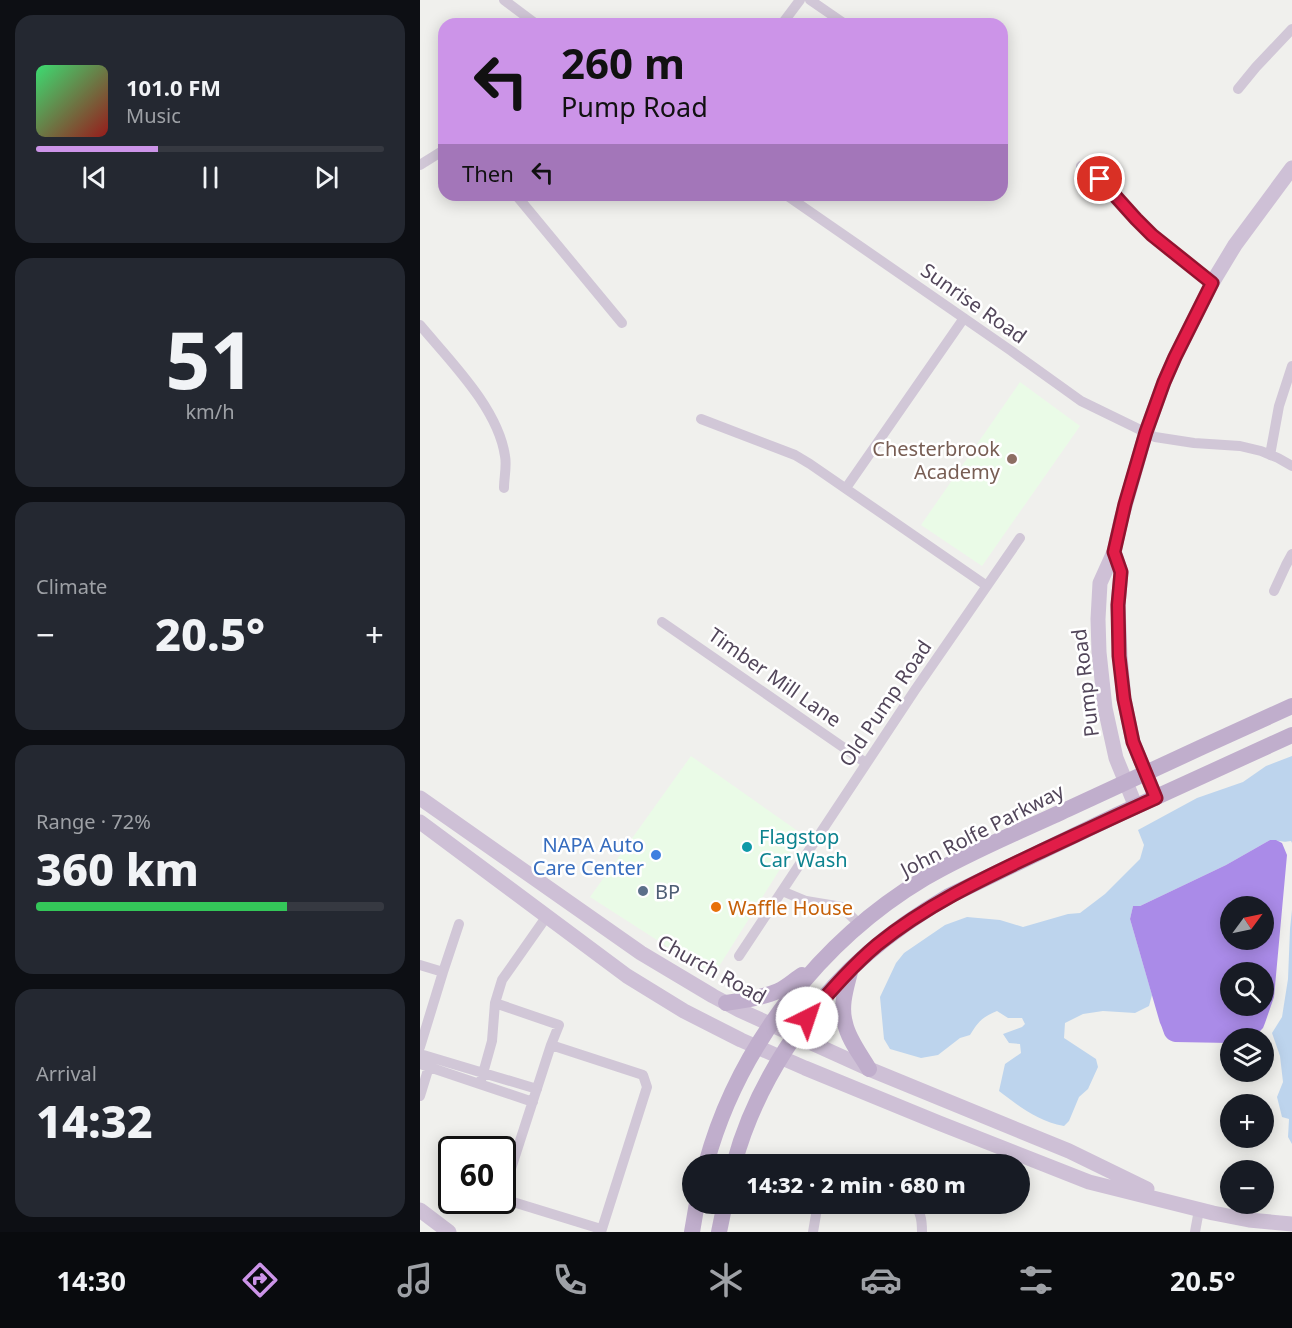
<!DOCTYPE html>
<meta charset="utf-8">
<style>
:root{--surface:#171b24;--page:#242831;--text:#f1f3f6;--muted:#9ea1a6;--line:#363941;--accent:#cc94e8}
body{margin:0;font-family:"Noto Sans",sans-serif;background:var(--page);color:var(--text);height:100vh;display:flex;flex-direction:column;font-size:22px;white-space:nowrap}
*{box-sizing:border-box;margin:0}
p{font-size:20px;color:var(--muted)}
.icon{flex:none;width:33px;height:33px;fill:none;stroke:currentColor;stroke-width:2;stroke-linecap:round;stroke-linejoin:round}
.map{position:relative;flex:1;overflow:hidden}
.drawer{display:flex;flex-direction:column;gap:15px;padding:15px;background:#0d0f14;width:420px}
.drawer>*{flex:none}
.banner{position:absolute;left:18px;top:18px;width:570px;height:183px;border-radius:18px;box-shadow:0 3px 15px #0003;background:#cc94e8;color:#111;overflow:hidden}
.needle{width:39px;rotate:57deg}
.buttons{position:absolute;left:800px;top:896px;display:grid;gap:12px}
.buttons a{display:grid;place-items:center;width:54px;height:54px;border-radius:50%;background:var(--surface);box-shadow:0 3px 15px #0003;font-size:30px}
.speed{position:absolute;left:18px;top:1136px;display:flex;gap:12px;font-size:30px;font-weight:700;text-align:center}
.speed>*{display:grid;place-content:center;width:78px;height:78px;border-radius:50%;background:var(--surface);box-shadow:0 3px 15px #0003;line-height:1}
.speed .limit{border:3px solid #111;border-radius:9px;background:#fff;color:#111}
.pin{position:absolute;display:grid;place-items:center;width:51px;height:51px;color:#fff;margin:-26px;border:3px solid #fff;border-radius:50%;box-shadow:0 2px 6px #0007}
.me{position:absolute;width:66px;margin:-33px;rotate:41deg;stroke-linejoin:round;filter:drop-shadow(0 0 4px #0008)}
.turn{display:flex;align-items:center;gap:21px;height:126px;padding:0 24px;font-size:27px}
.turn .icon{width:78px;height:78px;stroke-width:2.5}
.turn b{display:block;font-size:42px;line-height:51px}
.then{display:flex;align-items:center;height:57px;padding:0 24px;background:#0003;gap:12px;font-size:22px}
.big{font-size:45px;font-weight:800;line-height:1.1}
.drawer .card{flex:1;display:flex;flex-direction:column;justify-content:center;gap:9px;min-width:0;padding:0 21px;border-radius:18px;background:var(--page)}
.drawer .dial{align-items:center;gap:0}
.dial b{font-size:78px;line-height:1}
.song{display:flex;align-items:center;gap:18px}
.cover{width:72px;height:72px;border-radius:9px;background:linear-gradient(135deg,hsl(140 70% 55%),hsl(0 70% 35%))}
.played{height:6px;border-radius:3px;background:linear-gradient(90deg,var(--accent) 35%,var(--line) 35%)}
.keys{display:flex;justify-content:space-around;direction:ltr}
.heat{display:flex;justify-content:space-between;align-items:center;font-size:33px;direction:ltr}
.charge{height:9px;border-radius:4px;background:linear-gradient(90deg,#34c759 72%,var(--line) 0)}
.trip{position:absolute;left:262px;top:1154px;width:348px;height:60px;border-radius:30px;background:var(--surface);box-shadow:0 3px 15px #0003;font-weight:800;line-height:60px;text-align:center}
.tabs{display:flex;height:96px;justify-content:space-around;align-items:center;background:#090b0e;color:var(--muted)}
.tabs .icon{width:42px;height:42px}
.tabs .current{color:var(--accent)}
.tabs b{font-size:27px;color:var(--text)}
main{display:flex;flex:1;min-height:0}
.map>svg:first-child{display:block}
.commercial{fill:#eafbe7}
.green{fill:#bdd4ed}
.water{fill:#aa8be8;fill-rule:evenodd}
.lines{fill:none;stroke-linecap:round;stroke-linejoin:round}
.minor{stroke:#d1c7d7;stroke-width:10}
.secondary{stroke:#cec0d6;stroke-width:15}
.primary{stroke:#c0aecc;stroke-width:16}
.route-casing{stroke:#92132f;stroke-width:15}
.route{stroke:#e11d48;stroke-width:10}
.education-dot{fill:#8d6e63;stroke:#fff;stroke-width:2}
.culture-dot{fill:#0f9aa8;stroke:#fff;stroke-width:2}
.shop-dot{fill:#3f7fe0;stroke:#fff;stroke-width:2}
.service-dot{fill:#5c6f8a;stroke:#fff;stroke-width:2}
.food-dot{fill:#e8710a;stroke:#fff;stroke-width:2}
.labels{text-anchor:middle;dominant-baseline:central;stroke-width:5;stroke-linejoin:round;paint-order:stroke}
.street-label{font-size:20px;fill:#52465a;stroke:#fff}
.education-label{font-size:20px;fill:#785e54;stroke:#fff;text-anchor:end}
.culture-label{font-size:20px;fill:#0d838f;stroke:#fff;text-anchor:start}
.shop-label{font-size:20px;fill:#366cbe;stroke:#fff;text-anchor:end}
.service-label{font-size:20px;fill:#4e5e75;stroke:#fff;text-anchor:start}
.food-label{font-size:20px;fill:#c56008;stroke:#fff;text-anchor:start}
</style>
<main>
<section class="drawer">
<div class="card">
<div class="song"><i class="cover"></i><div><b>101.0 FM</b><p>Music</p></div></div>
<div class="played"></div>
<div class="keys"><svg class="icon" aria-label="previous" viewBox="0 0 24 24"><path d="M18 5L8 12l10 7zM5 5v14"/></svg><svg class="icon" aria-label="pause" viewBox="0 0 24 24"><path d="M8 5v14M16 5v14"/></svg><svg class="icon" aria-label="next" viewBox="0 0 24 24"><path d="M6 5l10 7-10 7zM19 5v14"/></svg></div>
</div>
<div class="card dial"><b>51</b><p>km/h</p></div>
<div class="card"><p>Climate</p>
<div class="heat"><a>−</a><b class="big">20.5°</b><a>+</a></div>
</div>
<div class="card"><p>Range · 72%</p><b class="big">360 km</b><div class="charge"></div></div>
<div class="card"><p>Arrival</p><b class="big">14:32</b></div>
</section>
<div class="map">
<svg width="872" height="1232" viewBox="0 0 872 1232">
<rect width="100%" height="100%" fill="#f0f0ed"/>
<!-- commercial -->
<path class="commercial" d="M600,382L660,426L562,566L501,525Z
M271,756L382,834L293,976L170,897Z"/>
<!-- green -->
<path class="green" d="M872,756V843L871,841C860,843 859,840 850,840L806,865L720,906H713L710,919L732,995L729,1006L715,1013L683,1011L663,1014L645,1023L644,1038L676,1059L678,1067L668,1089L659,1097L649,1121L644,1126C617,1121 600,1107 579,1091L585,1064L601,1053L600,1044L589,1043L583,1034L602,1027L605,1024L602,1018H588L577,1011C562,1017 558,1022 550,1035L540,1038L518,1055L501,1058L470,1049L464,1039L460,997L476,963L484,953L525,925L547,917L580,920L603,927L648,914L660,913L685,894L720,859L724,845L718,830L777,798L823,782L846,766Z
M872,910V1144L868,1137L869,1119L862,1117L857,1097L863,1082L860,1056L852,1033L862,1017L868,979L870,929Z"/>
<!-- water -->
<path class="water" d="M850,840H856L862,843L867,855L854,997L845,1023L843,1028L833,1038H810V1043L755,1042C743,1039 745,1033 740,1023L710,919L713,906H720L806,865ZM810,906H843V939H810ZM810,972H843V1005H810Z"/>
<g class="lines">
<!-- minor -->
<path class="minor" d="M84,0L116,24
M390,0L425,24
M362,24L380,0
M818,89L836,67L872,29
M0,165L24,150
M661,166L684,182L716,219L732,235L792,283
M96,195L202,323
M366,195L590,350L661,401L735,437L774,443L820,446L841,451L858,458L872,466
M0,325C30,361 78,408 85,456C87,466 84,478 84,488
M281,419L375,455L390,464L567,586
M850,455L859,406L872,366
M426,488L544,318
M854,591L866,565L872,554
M242,622L446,763
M362,891L386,901L422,907L440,925
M319,956L495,690L600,538
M0,965L23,972L0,1047
M23,972L39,924
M75,1003L139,1025L131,1045
M0,1054L117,1089
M0,1064L113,1102
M60,1084L72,1041L75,1003L82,980L127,916
M0,1096L11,1060
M491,1203C501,1209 502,1221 502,1232
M181,1232L227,1087L223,1075L131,1045L87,1181V1192L93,1202L181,1229
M393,1232L398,1203
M775,1232L779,1210"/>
<!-- secondary -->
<path class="secondary" d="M694,552L701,572L698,605L700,656L704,699L713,742L736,798
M0,798L221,953L293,996L319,1010L449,1069L649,1151L727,1189
M716,807L696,758L685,708L679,652L678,619L680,583L694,552L701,520L726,432L744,382L755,357L792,283L815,245L872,168
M0,822L207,976L264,1011L321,1040L385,1068L519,1123L669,1182L793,1213L829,1220L872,1224
M0,1210L29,1232"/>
<!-- primary -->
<path class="primary" d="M430,972C426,988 420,1006 425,1023C428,1039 441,1055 449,1069
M306,1003C324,1000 342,998 358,991C367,987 374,980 382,975
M286,1164C318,1046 401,940 505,878C551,851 601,831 648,809C723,774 797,740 872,706
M314,1164C335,1086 386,1007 447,954C472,932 500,913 529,896L697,815L872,735
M272,1232L277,1203
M299,1232L305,1203"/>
</g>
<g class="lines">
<!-- route casing -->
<g class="route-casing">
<path id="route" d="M387,1018C409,993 431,967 457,945C505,906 560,880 615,854C656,835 696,816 736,798L713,742L704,699L699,656L698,605L701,572L694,552L705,504L726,432L744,382L755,357L792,283L732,235L716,219L680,179"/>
</g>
<!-- route -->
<use href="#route" class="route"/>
</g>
<!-- markers -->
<circle class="education-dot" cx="592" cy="459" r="6"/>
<circle class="culture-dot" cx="327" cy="847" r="6"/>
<circle class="shop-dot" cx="236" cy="855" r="6"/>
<circle class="service-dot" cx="223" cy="891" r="6"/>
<circle class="food-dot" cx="296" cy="907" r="6"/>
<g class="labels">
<!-- street labels -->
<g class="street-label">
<text transform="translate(554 303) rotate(35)">Sunrise Road</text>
<text transform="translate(355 677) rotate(35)">Timber Mill Lane</text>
<text transform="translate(665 683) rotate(-97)">Pump Road</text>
<text transform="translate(465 703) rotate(-56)">Old Pump Road</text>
<text transform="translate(562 830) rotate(-27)">John Rolfe Parkway</text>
<text transform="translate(292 969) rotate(29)">Church Road</text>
</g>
<!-- education labels -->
<g class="education-label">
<text x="580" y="448">Chesterbrook<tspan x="580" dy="23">Academy</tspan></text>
</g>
<!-- culture labels -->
<g class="culture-label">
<text x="339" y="836">Flagstop<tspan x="339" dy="23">Car Wash</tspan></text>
</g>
<!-- shop labels -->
<g class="shop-label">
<text x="224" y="844">NAPA Auto<tspan x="224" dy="23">Care Center</tspan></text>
</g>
<!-- service labels -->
<g class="service-label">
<text x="235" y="891">BP</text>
</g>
<!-- food labels -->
<g class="food-label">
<text x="308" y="907">Waffle House</text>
</g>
</g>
</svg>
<div class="buttons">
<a><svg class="needle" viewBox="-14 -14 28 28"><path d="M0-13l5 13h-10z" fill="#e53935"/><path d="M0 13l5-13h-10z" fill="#9ea1a6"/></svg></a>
<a><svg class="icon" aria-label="search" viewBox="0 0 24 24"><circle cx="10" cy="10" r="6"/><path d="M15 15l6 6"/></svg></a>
<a><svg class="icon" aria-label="layers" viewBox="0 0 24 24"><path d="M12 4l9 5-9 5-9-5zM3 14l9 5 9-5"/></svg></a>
<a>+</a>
<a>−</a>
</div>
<div class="speed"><div class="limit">60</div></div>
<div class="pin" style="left:680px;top:179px;background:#d93025"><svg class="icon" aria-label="arrive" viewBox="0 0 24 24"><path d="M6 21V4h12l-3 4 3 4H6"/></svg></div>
<svg class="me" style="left:387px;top:1018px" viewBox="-20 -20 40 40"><circle r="19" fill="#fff"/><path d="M0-13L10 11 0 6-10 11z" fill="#e11d48"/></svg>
<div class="trip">14:32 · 2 min · 680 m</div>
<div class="banner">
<div class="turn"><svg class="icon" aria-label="left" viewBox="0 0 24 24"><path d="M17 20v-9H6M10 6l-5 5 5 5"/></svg><div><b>260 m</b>Pump Road</div></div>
<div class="then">Then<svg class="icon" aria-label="left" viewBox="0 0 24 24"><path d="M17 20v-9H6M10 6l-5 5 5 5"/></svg></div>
</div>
</div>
</main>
<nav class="tabs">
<b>14:30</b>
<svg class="icon current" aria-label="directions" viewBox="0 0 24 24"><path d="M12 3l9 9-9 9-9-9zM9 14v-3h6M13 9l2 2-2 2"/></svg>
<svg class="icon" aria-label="music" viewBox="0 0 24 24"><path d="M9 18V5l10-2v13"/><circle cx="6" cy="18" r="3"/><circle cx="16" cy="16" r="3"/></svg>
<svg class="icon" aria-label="phone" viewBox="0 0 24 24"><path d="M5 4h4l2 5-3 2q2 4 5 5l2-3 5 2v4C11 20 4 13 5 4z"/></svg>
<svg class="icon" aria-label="climate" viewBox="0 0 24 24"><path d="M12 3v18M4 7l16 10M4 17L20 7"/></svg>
<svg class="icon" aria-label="car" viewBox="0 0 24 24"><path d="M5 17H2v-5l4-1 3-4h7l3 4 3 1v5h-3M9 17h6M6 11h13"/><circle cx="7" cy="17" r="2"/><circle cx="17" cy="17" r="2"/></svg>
<svg class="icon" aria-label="filters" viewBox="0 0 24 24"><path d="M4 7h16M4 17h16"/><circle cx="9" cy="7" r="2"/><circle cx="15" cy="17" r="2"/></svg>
<b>20.5°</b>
</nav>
